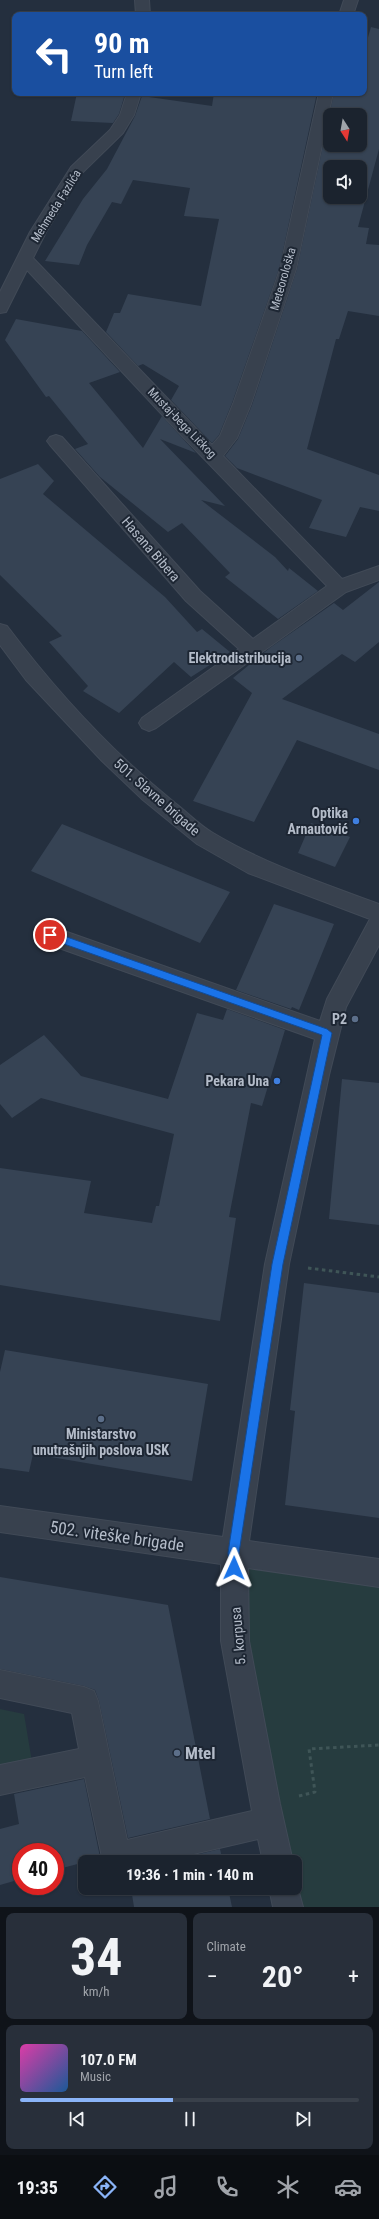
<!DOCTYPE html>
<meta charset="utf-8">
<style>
:root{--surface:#1b232e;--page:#282f3a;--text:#f1f3f6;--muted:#a0a4aa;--line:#39404a;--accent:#8ab4f8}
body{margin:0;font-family:"Roboto Condensed",sans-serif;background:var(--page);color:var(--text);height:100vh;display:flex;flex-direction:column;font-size:15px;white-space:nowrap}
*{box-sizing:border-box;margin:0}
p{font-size:13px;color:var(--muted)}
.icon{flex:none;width:22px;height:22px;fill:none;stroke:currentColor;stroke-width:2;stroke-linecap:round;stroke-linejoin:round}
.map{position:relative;height:1907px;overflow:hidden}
.details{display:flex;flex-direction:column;gap:6px;padding:6px;background:#0f1319;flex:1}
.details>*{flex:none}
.banner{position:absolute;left:12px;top:12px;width:355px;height:84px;border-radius:8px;box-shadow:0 1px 3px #0004,0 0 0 1px var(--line);background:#1a4fa0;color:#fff;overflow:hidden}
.needle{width:26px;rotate:169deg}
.tools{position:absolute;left:323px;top:108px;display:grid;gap:8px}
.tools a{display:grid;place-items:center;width:44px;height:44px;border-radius:8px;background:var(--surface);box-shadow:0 1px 3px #0004,0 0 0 1px var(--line);font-size:20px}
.speed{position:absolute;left:12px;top:1843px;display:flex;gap:8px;font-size:20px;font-weight:700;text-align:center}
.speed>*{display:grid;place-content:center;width:52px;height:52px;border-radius:50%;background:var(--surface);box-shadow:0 1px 3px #0004,0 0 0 1px var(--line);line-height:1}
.speed .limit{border:6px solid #d22;background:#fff;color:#111}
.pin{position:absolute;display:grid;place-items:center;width:34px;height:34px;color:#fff;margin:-17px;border:2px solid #fff;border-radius:50%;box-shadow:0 1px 4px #0007}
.me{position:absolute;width:44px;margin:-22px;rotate:1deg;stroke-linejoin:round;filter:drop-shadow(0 0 3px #0008)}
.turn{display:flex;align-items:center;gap:14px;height:84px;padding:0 16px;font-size:18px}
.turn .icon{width:52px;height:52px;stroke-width:2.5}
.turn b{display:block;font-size:28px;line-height:34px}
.big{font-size:30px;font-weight:700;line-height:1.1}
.details .card{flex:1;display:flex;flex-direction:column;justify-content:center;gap:6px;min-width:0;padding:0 14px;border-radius:8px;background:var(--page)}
.details .dial{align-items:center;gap:0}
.dial b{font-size:52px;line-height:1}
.song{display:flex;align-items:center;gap:12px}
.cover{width:48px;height:48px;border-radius:6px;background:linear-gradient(135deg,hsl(320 70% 55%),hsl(210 70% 35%))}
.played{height:4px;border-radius:2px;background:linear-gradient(90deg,var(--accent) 45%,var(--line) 45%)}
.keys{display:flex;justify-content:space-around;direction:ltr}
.heat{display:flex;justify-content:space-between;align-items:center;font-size:22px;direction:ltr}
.details .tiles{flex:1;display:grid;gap:6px;grid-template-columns:1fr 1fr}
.card:last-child{grid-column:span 2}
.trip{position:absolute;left:78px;top:1855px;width:224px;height:40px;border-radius:8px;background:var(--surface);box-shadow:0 1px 3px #0004,0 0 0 1px var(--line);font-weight:700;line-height:40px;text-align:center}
.dock{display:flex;height:64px;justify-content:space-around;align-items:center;background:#0b0e12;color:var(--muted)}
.dock .icon{width:28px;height:28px}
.dock .selected{color:var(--accent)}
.dock b{font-size:18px;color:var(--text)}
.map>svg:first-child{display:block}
.green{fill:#263c3f}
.building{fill:#364354;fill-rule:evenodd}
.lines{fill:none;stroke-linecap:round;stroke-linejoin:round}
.minor-casing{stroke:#414a57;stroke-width:2}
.path{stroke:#3f5557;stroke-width:3;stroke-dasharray:3.5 3.5;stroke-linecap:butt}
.minor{fill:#38414e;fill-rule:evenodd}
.route{fill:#1a73e8;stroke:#114b97}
.service-dot{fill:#5c6f8a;stroke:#1d2633;stroke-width:1.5}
.shop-dot{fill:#3f7fe0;stroke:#1d2633;stroke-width:1.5}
.labels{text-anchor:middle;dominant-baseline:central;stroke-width:4;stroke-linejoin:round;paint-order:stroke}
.far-street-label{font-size:12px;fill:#b4bcc9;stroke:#1d2633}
.street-label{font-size:14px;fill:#b4bcc9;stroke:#1d2633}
.poi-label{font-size:14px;font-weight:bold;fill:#b4bcc9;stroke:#1d2633;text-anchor:end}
.near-street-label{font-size:17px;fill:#b4bcc9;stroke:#1d2633}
.near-poi-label{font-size:17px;font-weight:bold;fill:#b4bcc9;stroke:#1d2633;text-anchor:start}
</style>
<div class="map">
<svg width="379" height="1907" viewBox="0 0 379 1907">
<rect width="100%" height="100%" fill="#242f3e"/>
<!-- green -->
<path class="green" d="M234,1553L379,1573V1907H288L295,1888V1862H278Z
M0,1709L24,1714L32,1762L0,1769Z"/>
<!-- building -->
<path class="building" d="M371,27L379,29V149L358,227L369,228L366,244L379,245V316L348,311L339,339H336L307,449L379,475V511L360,507L346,537L309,528L322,500L237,468L225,456L238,439L252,405L297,269L334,93H364V51ZM330,115H360V145H330ZM330,167H360V197H330Z
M77,93H121L125,94L119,114L113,123L71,121Z
M214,93H317L279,269L232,403L219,435L212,443L171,400L179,386L143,364L138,366L106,332L114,313H120L128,294L201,306L219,219L184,216L190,188L133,180L121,204L112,202L87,245L79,265L45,261L83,199L107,169L135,116L142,96L212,106Z
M16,319L82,331L120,372L89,383L143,448L162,416L196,453L160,439L225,506L201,500L275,557L288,571L289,568L318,591L278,619L225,577L230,573L182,523L168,532L100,477L75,449L88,444L49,396L46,397L5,340Z
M38,464L54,481L43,494L165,597L197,632L202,629L230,652L191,677L174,662L119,713L83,691L88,686L49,642L62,636L0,575V479Z
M379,582V642L355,662L342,654L282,699L379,734V770L297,740L254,822L193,801L252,693L233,678L271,647L334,603L343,610Z
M311,823L350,837L335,867L298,853Z
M62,824L230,892L200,943L31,871Z
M274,904L334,924L299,1010L292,1007L291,1009L236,990Z
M227,1009L285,1030L262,1106L251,1103L229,1217L236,1218L220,1321L0,1285V1168L91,1181L84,1213L152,1223L156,1206H159L174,1134L41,1098L12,1118L0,1104V1065L44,1035L81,1076L168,1099L197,1013L223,1020Z
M342,1079L379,1083V1225L329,1219Z
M304,1283L379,1293V1518L285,1505L295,1411L290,1410Z
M5,1350L208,1384L192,1481L33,1454L29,1472L0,1468V1372Z
M0,1577L168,1605L210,1819L128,1838L99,1701L95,1690L84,1686L0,1669Z
M84,1779L101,1862H85L55,1870V1852H21V1879L0,1885V1829L19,1824L14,1794Z
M220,1849L223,1862H166Z
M131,1888H228L232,1907H134Z"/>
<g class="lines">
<!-- minor casing -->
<g class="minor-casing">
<path id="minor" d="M135,0H149L150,15H136Z
M344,0H358L353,15H339Z
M127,93H141L134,115L123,133L82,173L46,232L33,258L212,445L220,436L233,404L280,269L319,93H333L296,269L251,404L237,438L223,456L342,579L379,566V580L346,592L156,728L149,731L142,728L139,723L142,718L239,649L186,601L50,445L47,441L50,437L56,435L62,437L200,591L253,639L327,586L183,437L27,270L6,312L0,313V292L30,232L71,167L110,130L120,115Z
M0,624L7,626C55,690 112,752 175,803C187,812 199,825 213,833C265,864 322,883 379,904V945L346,1007L329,1075L289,1264L249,1541L379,1559V1587L248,1568L249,1641L280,1804L293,1862H263L258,1839L159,1862H103L85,1777L0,1795V1765L79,1749L72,1713L0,1698V1670L84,1687L94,1691L98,1701L127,1840L252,1811L221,1641V1564L0,1532V1506L223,1537L265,1264L315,1039L42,942L39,935L42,928L50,926L320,1021L327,999L370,919L248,873L197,844L143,800L102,761L26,680L0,645Z
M295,1878L303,1907H273L269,1888H295Z"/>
</g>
<!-- path -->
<path class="path" d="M308,1268L379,1277
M299,1796L315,1792L309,1749L379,1745"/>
<!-- minor -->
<use href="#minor" class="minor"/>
</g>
<!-- route -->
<path class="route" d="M50,931L327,1029L332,1033L283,1264L239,1553L238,1572L234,1573L230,1572L228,1553L272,1264L322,1035L47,938L45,935Z"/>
<!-- markers -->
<g class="service-dot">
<circle cx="299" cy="658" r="4"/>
<circle cx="355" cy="1019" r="4"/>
<circle cx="101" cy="1419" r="4"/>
<circle cx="177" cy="1753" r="4"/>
</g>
<g class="shop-dot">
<circle cx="356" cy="821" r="4"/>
<circle cx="277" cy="1081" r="4"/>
</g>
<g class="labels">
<!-- far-street labels -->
<g class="far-street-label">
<text transform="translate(56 206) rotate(-58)">Mehmeda Fazlića</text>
<text transform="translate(283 279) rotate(-74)">Meteorološka</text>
<text transform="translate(182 423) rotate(46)">Mustaj-bega Ličkog</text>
</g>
<!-- street labels -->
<g class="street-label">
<text transform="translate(151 549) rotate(49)">Hasana Bibera</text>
<text transform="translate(157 797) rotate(41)">501. Slavne brigade</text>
<text transform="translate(238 1636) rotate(-95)">5. korpusa</text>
</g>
<!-- poi labels -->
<g class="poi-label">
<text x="291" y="658">Elektrodistribucija</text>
<text x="348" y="813">Optika<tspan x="348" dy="16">Arnautović</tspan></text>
<text x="347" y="1019">P2</text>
<text x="269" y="1081">Pekara Una</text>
<text x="101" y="1434" text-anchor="middle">Ministarstvo<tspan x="101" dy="16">unutrašnjih poslova USK</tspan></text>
</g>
<!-- near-street labels -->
<g class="near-street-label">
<text transform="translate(117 1536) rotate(8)">502. viteške brigade</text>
</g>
<!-- near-poi labels -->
<g class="near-poi-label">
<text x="185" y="1753">Mtel</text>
</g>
</g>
</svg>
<div class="tools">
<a><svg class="needle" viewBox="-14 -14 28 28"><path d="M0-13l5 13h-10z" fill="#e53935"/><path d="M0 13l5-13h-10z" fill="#a0a4aa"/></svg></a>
<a><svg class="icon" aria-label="sound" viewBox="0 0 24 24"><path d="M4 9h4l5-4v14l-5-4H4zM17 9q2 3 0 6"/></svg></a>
</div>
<div class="speed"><div class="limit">40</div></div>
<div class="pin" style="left:50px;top:935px;background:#d93025"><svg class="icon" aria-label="arrive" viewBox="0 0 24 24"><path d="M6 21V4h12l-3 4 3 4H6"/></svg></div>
<svg class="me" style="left:234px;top:1568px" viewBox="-20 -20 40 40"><path d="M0-17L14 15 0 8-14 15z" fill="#1a73e8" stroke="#fff" stroke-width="4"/></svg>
<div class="trip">19:36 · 1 min · 140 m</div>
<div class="banner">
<div class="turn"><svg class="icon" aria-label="left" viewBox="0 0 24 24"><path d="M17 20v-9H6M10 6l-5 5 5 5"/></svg><div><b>90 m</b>Turn left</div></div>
</div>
</div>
<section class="details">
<div class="tiles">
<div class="card dial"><b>34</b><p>km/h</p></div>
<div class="card"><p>Climate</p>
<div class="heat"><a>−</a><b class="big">20°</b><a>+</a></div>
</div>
<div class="card">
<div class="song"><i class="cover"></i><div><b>107.0 FM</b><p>Music</p></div></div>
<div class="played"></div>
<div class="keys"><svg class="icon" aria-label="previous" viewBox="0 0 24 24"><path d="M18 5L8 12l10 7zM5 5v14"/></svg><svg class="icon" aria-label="pause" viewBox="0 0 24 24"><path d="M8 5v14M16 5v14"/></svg><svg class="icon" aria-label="next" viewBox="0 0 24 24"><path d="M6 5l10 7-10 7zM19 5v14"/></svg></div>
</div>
</div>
</section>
<nav class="dock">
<b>19:35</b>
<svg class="icon selected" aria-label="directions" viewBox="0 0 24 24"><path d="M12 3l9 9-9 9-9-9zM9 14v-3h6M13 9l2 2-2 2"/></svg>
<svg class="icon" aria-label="music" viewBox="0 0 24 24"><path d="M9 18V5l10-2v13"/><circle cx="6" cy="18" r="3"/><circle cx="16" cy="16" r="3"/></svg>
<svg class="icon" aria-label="phone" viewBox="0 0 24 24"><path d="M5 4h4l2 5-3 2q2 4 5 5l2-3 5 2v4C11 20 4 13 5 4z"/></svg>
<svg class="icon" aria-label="climate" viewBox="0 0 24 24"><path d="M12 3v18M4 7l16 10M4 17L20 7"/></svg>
<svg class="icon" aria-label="car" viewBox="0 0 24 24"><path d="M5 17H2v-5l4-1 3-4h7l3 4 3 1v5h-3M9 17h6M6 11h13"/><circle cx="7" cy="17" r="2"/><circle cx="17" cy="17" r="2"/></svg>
</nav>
